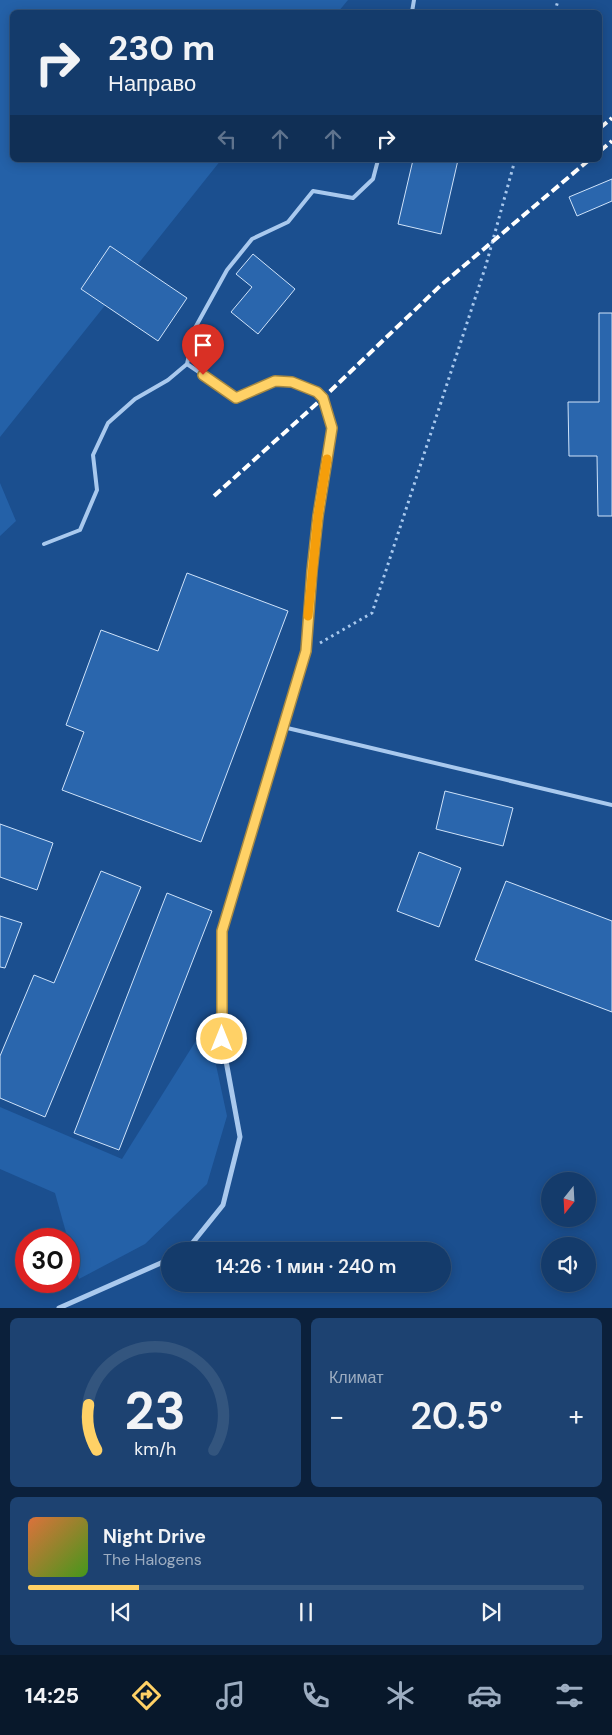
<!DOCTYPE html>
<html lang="ru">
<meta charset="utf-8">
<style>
:root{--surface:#143b6b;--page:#1d4271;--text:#f1f3f6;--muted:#9dadc1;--line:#33557e;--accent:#ffd166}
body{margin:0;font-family:"DM Sans",sans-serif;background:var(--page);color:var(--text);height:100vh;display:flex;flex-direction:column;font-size:19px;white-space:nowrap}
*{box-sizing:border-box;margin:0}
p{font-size:16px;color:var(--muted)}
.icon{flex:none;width:28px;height:28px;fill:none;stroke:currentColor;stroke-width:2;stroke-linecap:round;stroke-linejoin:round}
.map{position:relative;height:1308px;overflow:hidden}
.sheet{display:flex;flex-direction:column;gap:10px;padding:10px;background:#0b203b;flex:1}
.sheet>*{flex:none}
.guide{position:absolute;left:10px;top:10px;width:592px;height:152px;border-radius:8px;box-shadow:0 2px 12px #0003,0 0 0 1px var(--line);background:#143b6b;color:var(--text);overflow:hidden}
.needle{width:32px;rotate:198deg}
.fabs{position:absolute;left:541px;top:1172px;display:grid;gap:10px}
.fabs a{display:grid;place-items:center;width:55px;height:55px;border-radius:50%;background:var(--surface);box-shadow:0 2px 12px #0003,0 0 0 1px var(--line);font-size:25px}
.speed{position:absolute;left:15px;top:1228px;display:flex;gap:10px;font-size:25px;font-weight:700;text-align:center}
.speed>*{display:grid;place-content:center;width:65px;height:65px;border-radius:50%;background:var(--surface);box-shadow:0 2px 12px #0003,0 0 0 1px var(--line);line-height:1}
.speed .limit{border:8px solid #d22;background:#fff;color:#111}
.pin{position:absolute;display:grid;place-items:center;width:42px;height:42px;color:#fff;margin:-51px -21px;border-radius:50% 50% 50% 0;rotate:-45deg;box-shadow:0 0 5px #0007}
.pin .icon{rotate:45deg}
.me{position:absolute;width:55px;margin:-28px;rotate:0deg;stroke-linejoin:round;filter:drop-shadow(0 0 4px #0008)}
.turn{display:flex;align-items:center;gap:18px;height:105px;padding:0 15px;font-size:22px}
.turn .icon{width:65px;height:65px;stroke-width:2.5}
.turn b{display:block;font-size:35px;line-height:42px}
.lanes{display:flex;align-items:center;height:48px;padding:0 15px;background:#0003;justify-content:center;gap:25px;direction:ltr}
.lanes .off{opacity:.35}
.big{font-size:38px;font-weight:600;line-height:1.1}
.sheet .card{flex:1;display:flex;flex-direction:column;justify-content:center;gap:8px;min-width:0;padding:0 18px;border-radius:8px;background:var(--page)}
.sheet .dial{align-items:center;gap:0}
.dial svg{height:130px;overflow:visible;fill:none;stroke:var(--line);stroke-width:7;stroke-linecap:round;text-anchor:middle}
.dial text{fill:var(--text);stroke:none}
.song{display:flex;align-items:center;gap:15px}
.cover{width:60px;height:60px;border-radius:8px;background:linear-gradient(135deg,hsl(20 70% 55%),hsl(100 70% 35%))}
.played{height:5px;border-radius:2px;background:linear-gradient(90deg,var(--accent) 20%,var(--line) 20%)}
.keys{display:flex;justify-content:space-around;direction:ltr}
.heat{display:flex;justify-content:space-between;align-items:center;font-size:28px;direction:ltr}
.sheet .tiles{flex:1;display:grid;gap:10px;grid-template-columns:1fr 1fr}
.card:last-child{grid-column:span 2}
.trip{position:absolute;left:161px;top:1242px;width:290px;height:50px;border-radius:25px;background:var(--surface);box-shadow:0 2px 12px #0003,0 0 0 1px var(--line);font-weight:600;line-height:50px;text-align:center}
.dock{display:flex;height:80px;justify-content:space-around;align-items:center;background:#08182b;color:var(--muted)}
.dock .icon{width:35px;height:35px}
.dock .on{color:var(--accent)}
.dock b{font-size:22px;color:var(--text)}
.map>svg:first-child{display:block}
.green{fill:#2461a8}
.building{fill:#2a66ad;stroke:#cfe3fa}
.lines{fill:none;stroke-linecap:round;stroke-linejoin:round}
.path{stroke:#a9c9ee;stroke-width:3;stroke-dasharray:2.5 4;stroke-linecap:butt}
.lane{stroke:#a9c9ee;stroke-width:4}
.street{stroke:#a9c9ee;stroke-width:5}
.rail{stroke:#fff;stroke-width:4;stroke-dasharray:9 4;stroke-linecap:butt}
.route-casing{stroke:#a68842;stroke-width:12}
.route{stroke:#ffd166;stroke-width:9}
.slow{stroke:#f59e0b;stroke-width:9}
</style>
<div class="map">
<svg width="612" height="1308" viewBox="0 0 612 1308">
<rect width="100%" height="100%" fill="#1b4f8f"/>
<!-- green -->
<path class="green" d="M0,0H348L338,12H12V160H221L0,437Z
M0,483L16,521L0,536Z
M207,1023L227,1116L207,1184L145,1244L79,1279L55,1193L0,1169V1107L122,1159Z"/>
<!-- building -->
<path class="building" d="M413,160H458L441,234L398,224Z
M612,179V201L577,216L569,197Z
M110,246L187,298L158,341L81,289Z
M253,254L295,289L258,334L231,312L252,287L236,274Z
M599,313H612V516H598L597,456H569L568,402H599Z
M187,573L288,611L201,842L62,790L84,732L66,725L101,630L158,651Z
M445,791L513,808L503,846L436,829Z
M0,824L53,843L37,890L0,877Z
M419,852L461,868L439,927L397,911Z
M101,871L141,887L45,1117L0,1098V1056L34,975L54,983Z
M506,881L612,921V1012L475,960Z
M167,893L212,911L119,1150L74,1133Z
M0,916L22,923L5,968L0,967Z"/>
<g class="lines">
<!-- path -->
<path class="path" d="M555,12L558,0
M320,643L372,613L486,265L515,160"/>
<!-- lane -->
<path class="lane" d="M412,12L414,0
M44,544L80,530L97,490L93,455L108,423L135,399L168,380L187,364
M306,651L310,590L319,516L332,428L323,398L317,392L292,382L275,381L236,397L187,364L195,328L227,270L252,239L288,222L313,191L353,198L373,179L378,160
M283,727L612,805"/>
<!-- street -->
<path class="street" d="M186,1251L223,1205L240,1137L222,1039V931L306,651
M59,1308L170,1259"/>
<!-- rail -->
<path class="rail" d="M600,128L612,118
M600,151L612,141
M214,496L323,398L440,286L589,160"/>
</g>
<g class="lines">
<!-- route casing -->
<g class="route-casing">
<path id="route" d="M203,375L236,398L275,381L292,382L317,392L323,398L332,428L318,516L312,571L306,651L222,931V1039"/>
</g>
<!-- route -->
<use href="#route" class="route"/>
<!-- slow -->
<path class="slow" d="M308,616L318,516L327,459"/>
</g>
</svg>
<div class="fabs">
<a><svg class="needle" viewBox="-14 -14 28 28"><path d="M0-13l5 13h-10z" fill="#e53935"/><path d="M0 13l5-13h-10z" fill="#9dadc1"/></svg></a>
<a><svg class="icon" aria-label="sound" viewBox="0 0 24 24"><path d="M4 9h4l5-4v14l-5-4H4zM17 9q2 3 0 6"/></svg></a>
</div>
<div class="speed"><div class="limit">30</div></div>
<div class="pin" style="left:203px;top:375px;background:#d93025"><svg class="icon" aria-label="arrive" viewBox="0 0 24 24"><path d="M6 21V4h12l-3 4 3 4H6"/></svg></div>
<svg class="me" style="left:222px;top:1039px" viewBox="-20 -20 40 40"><circle r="17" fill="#ffd166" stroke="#fff" stroke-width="3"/><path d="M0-11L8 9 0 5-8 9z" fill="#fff"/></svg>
<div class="trip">14:26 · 1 мин · 240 m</div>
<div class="guide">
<div class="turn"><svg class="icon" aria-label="right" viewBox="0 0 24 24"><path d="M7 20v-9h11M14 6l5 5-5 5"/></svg><div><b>230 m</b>Направо</div></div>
<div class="lanes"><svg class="icon off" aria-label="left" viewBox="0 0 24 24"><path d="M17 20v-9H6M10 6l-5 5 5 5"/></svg><svg class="icon off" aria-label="ahead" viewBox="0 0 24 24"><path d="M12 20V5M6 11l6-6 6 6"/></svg><svg class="icon off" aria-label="ahead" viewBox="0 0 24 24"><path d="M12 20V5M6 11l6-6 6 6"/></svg><svg class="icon" aria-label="right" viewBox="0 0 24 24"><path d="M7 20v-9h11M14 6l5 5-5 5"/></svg></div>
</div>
</div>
<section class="sheet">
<div class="tiles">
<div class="card dial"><svg viewBox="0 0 100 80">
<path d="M14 69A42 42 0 1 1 86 69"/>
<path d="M14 69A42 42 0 0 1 9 41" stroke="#ffd166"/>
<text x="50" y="56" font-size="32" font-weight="700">23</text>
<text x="50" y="72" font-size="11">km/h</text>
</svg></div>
<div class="card"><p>Климат</p>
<div class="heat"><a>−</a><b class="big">20.5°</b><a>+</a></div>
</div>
<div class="card">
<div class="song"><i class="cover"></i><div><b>Night Drive</b><p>The Halogens</p></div></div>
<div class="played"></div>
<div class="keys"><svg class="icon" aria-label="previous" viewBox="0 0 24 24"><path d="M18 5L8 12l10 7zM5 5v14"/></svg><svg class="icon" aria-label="pause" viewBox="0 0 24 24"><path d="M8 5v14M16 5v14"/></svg><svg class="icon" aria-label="next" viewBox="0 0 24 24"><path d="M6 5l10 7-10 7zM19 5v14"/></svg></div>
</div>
</div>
</section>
<nav class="dock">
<b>14:25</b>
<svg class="icon on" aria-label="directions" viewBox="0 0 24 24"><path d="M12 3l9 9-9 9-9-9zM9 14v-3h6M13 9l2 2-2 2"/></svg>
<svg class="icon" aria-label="music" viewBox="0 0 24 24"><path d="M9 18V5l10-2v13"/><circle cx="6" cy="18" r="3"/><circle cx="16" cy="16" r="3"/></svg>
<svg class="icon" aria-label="phone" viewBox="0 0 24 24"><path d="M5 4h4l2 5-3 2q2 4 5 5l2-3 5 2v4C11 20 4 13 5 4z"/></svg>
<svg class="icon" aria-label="climate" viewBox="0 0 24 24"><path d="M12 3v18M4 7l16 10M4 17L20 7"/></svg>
<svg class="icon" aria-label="car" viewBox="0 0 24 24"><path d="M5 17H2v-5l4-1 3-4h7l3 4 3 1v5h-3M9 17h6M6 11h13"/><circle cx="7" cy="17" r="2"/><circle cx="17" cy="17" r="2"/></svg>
<svg class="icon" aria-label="filters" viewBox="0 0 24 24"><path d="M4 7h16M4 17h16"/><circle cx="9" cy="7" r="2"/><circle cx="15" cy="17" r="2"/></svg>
</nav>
